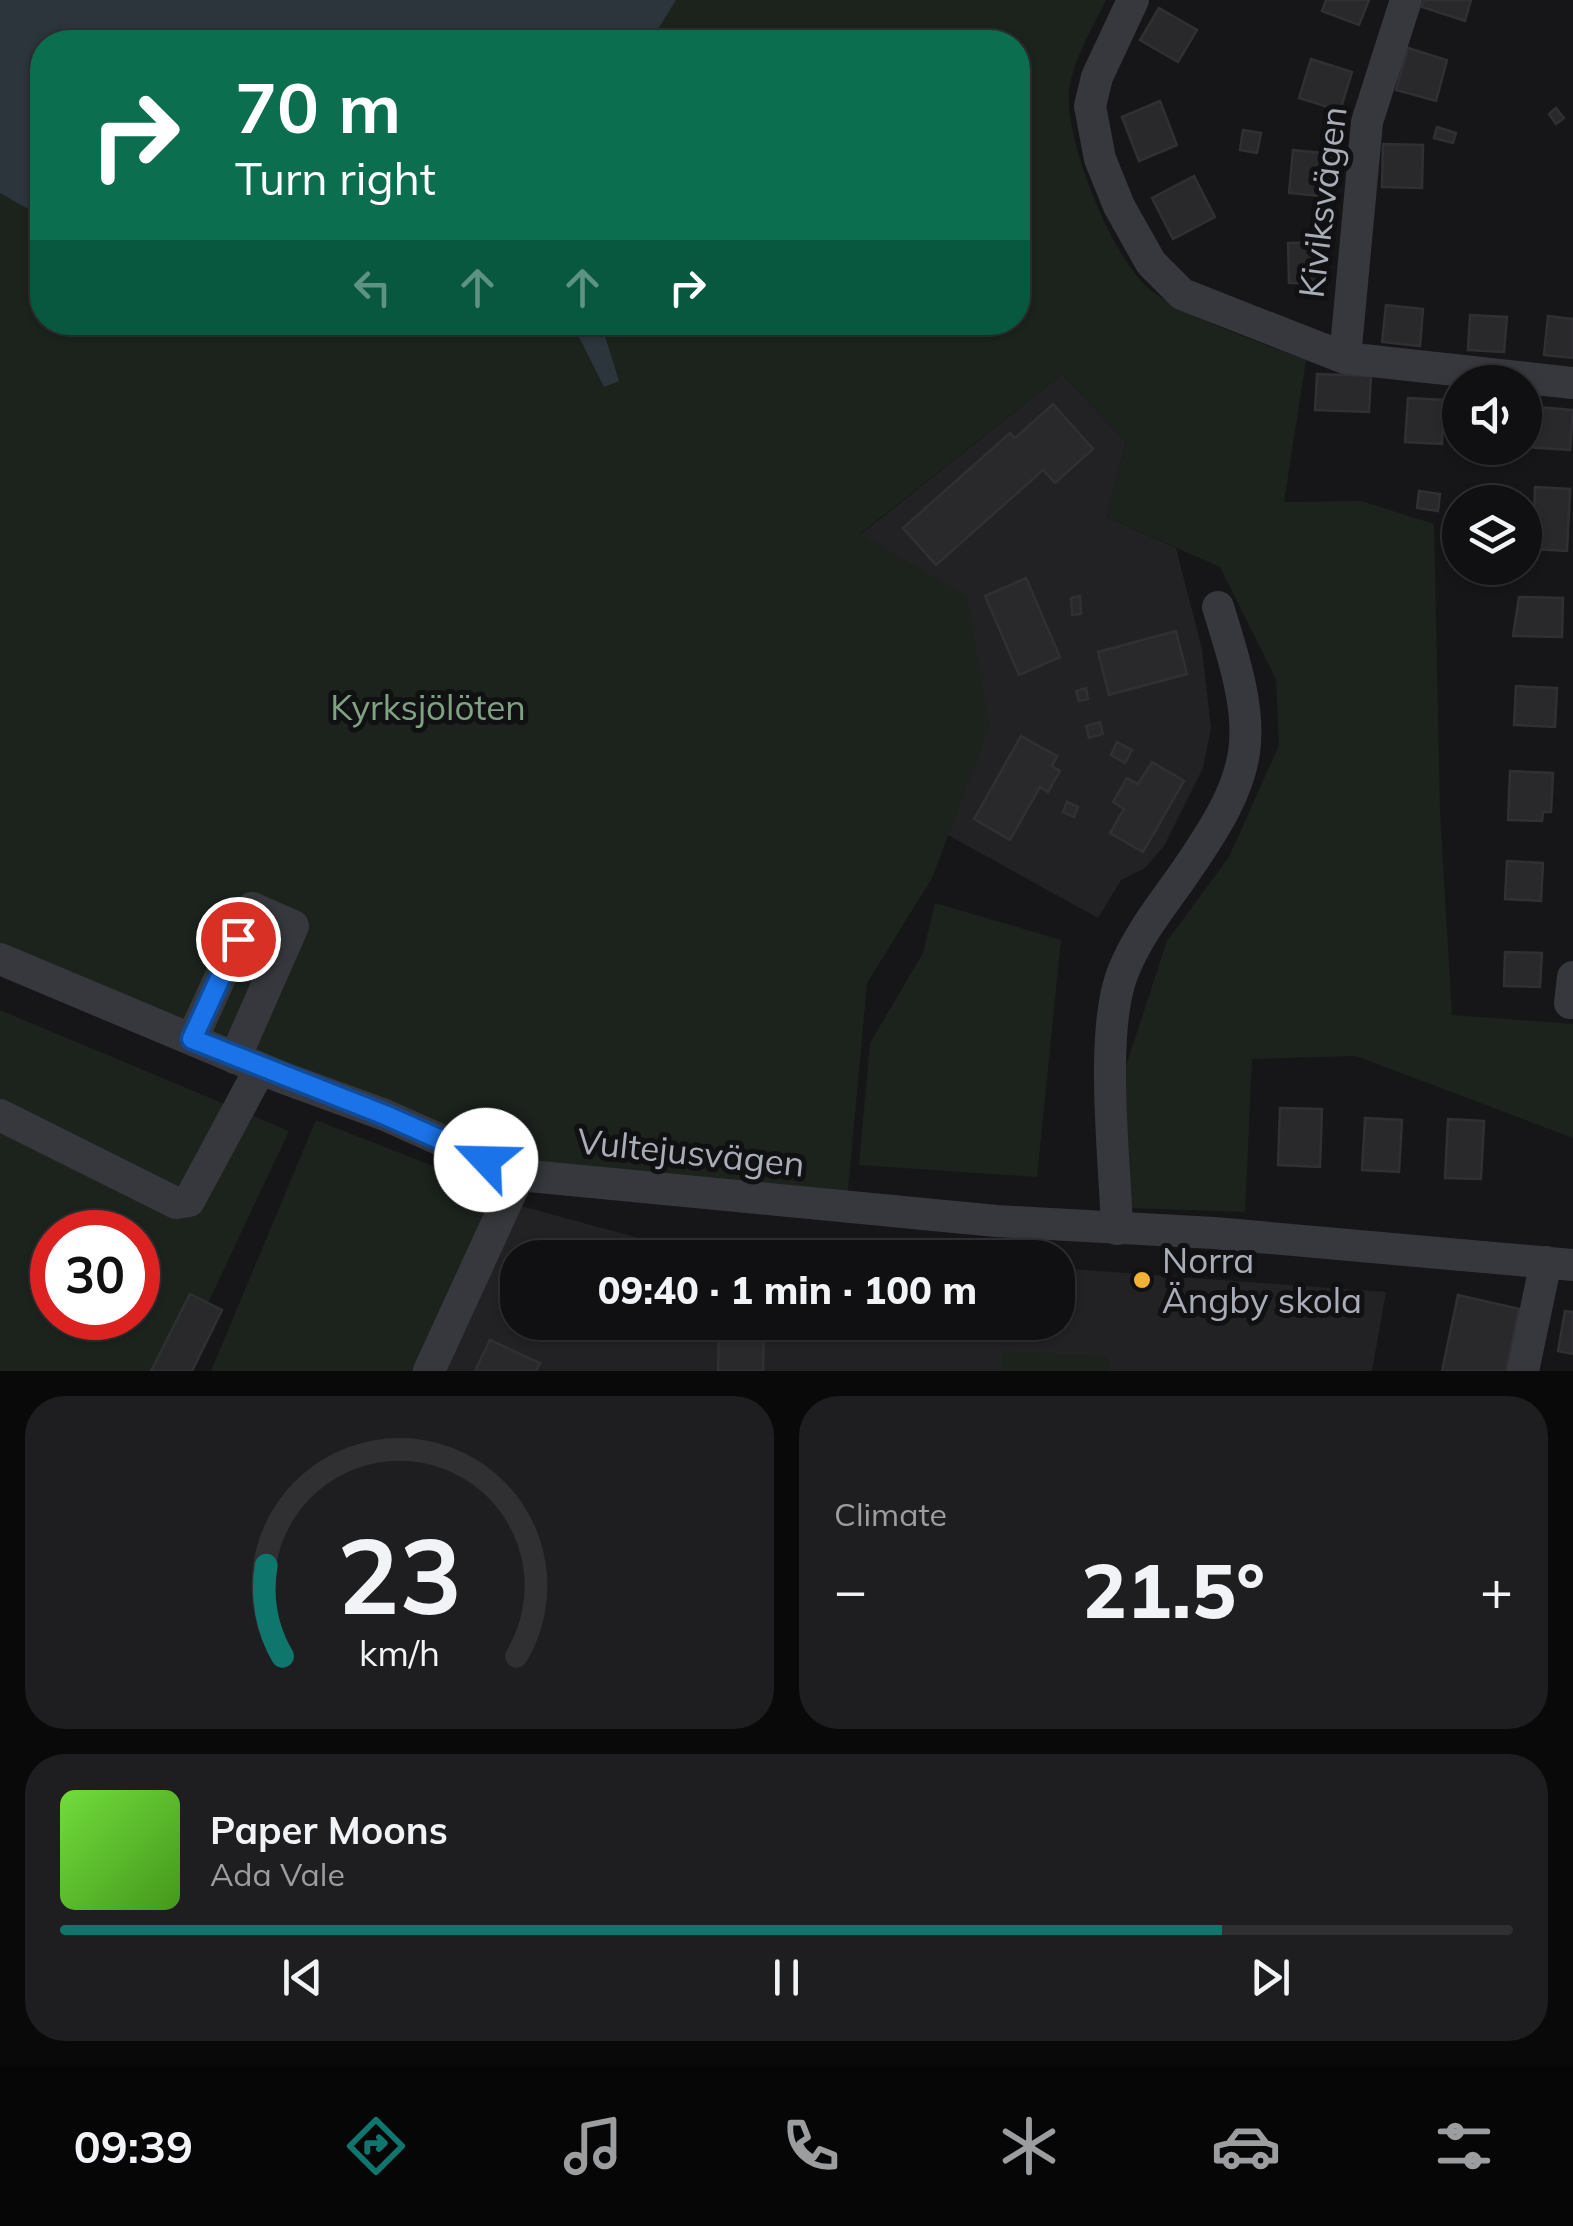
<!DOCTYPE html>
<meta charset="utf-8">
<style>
:root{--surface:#101012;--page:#1e1e20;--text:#f1f3f6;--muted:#9c9d9f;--line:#303032;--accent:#0f766e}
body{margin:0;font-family:Mulish,sans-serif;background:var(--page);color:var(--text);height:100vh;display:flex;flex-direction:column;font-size:38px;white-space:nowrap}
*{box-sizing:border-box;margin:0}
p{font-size:32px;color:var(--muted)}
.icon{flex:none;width:55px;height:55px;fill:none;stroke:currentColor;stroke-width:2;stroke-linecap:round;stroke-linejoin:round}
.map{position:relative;height:1371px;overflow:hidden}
.details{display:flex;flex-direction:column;gap:25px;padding:25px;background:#09090a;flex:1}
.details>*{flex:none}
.hud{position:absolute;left:30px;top:30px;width:1000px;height:305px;border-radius:40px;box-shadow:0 2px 8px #0004,0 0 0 2px var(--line);background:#0b6e4f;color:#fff;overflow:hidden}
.fabs{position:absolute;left:1442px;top:365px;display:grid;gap:20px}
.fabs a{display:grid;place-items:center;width:100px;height:100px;border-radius:50%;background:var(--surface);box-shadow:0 2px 8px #0004,0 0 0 2px var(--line);font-size:50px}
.speed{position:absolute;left:30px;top:1210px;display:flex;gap:20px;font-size:50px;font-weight:700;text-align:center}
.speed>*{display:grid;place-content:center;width:130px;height:130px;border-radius:50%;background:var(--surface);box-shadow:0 2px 8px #0004,0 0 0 2px var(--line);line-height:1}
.speed .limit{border:15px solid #d22;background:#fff;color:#111}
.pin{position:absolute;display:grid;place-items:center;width:85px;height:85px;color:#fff;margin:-42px;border:5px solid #fff;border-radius:50%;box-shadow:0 2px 10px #0007}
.me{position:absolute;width:110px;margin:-55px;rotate:294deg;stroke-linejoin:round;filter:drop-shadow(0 0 8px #0008)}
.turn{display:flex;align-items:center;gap:35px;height:210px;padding:0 40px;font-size:45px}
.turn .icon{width:130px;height:130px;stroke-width:2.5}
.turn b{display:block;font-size:70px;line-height:85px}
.lanes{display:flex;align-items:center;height:95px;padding:0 40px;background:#0003;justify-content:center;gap:50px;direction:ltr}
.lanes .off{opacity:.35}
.big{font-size:75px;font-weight:800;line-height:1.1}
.details .tile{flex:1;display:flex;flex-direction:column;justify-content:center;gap:15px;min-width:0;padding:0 35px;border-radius:40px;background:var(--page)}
.details .dial{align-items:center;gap:0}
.dial svg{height:260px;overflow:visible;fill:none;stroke:var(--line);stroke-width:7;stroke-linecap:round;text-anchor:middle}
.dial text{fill:var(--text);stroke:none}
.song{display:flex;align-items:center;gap:30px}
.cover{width:120px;height:120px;border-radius:15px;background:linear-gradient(135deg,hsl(100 70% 55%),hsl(100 70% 35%))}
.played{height:10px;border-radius:5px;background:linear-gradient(90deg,var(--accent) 80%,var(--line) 80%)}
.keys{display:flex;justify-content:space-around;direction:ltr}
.heat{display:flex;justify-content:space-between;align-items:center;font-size:55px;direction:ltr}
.details .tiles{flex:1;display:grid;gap:25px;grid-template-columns:1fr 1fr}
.tile:last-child{grid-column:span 2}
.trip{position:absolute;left:500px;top:1240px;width:575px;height:100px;border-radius:40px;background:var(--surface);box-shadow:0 2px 8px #0004,0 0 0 2px var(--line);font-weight:800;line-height:100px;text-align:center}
.dock{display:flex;height:160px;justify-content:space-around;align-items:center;background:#060607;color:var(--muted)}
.dock .icon{width:70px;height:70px}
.dock .active{color:var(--accent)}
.dock b{font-size:45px;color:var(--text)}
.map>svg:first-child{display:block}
.built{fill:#222225}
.green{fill:#1c231d;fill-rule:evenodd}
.water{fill:#2c353c}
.building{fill:#29292c;stroke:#303034;stroke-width:2.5}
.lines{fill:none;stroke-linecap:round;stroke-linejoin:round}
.minor{stroke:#37383d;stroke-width:32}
.route-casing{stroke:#114b97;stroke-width:25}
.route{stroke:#1a73e8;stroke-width:18}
.poi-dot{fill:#f2b134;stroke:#111113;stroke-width:4}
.labels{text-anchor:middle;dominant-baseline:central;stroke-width:10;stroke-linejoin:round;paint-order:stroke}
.street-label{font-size:35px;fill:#a8adb8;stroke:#111113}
.park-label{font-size:35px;fill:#7fa381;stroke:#111113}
.poi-label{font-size:35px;fill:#a8adb8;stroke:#111113;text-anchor:start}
</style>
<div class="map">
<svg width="1573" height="1371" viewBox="0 0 1573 1371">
<rect width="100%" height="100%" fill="#161618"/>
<!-- built -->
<path class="built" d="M1062,374L1126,442L1107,517L1176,548L1202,649L1211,728L1203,768L1164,846L1145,868L1121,880L1098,918L948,835L989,725L860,535Z
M517,1205L650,1241L896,1257L518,1258V1322H1058V1268L1386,1292L1372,1371H445Z"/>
<!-- green -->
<path class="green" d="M0,0H1106C1092,29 1073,59 1069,92C1064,138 1114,265 1153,292C1199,323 1255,340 1306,360L1284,502L1361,501L1434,524L1440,812L1452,1015L1573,1024V1138L1356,1056L1252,1059L1245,1212L1129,1208L1122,1078L1167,941L1229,857L1279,745L1276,679L1220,567L1107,517L1126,442L1062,374L860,534L967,596L989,726L932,878L867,983L847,1201L722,1193L516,1158L0,946ZM42,42H1018V322H42Z
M935,903L1061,940L1037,1177L859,1165L870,1043L923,953Z
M0,1010L289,1131L176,1371H0ZM52,1232H138V1318H52Z
M316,1120L494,1190L414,1371H211Z
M1002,1351L1109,1356V1371H1001Z"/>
<!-- water -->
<path class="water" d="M0,0H676L650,42H42V217L0,193Z
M572,323H601L619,381L604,387Z"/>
<!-- building -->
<path class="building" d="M1326,0H1369L1359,25L1322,11Z
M1424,0H1471L1465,21L1422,7Z
M1159,8L1197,30L1178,62L1140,40Z
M1408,48L1447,60L1436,101L1396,90Z
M1311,59L1352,72L1340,111L1299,98Z
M1160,101L1177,145L1139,161L1122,117Z
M1556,108L1564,118L1556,124L1549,114Z
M1437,127L1456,133L1453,143L1434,138Z
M1243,130L1261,133L1257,153L1240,150Z
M1383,144L1423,145L1422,188L1382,187Z
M1293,150L1334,154L1330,197L1289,193Z
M1194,176L1215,217L1173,239L1152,198Z
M1325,242V283H1289L1288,243Z
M1386,305L1423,309L1420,346L1382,342Z
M1470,315L1507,317L1504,352L1468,350Z
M1548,316L1573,319V358L1544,355Z
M1317,374L1371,376L1369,412L1315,410Z
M1408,398L1444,400L1442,444L1405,442Z
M1053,404L1093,449L1055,483L1043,470L936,565L903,528L1010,433L1015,438Z
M1526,406L1573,410L1570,450L1525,447Z
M1535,487L1570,489L1567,551L1533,549Z
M1419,491L1440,494L1438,511L1417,508Z
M1026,578L1060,657L1019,675L985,596Z
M1080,596L1081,614L1072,615L1071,598Z
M1519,597L1563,598L1562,637L1513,636Z
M1176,631L1187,674L1109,695L1098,652Z
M1516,686L1557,688L1555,727L1514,725Z
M1086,688L1088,699L1079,701L1076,691Z
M1100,722L1103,734L1089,738L1086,726Z
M1021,736L1057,756L1052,766L1060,771L1048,792L1040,787L1010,840L974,819Z
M1117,742L1132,750L1125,763L1111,755Z
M1152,762L1184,781L1143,852L1110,833L1124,809L1113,802L1127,778L1138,784Z
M1510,771L1553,773L1551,812H1543L1542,821L1508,820Z
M1067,802L1078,807L1074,817L1063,812Z
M1507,861L1543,863L1541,901L1505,899Z
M1505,952L1542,953L1540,987L1504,986Z
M1280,1108L1322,1109L1320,1167L1278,1165Z
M1365,1118L1402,1120L1399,1172L1362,1170Z
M1448,1119L1484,1121L1481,1179L1445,1178Z
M190,1294L222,1310L192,1371H151Z
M1458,1295L1519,1309L1506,1371H1442Z
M1565,1311L1573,1312V1354L1558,1351Z
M719,1322H806V1328L764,1327L763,1371H718Z
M490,1340L540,1363L536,1371H475Z"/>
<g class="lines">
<!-- minor -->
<path class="minor" d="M1133,0L1097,77L1090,106L1100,159L1119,206L1151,263L1182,294L1345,358L1573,383
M1345,358L1367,122L1406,0
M0,959L281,1077L385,1115L519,1175L996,1221L1214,1233L1573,1265
M1570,1003L1573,977
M192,1039L252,908L293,926L235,1058
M0,1115L176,1203L189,1201L260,1069
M1117,1229C1115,1161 1099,1032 1123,972C1136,939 1158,910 1179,881C1259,767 1260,739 1218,607
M429,1371L519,1175
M1523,1371L1546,1262"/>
</g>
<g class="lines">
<!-- route casing -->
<g class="route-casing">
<path id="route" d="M238,939L192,1039L385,1115L486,1160"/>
</g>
<!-- route -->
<use href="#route" class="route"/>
</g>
<!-- markers -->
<circle class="poi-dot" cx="1142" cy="1280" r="10"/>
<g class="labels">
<!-- street labels -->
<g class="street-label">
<text transform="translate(1322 202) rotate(-83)">Kiviksvägen</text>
<text transform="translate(691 1152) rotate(6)">Vultejusvägen</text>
</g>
<!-- park labels -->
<g class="park-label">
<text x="428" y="707">Kyrksjölöten</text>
</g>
<!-- poi labels -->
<g class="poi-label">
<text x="1162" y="1260">Norra<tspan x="1162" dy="40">Ängby skola</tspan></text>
</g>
</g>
</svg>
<div class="fabs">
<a><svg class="icon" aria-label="sound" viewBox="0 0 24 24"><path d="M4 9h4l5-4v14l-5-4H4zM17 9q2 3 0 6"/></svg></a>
<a><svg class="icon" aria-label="layers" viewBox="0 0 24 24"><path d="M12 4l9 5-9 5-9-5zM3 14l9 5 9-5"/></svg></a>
</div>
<div class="speed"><div class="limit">30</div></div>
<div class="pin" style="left:238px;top:939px;background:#d93025"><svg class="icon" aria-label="arrive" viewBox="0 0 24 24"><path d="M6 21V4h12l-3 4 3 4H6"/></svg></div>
<svg class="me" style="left:486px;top:1160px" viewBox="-20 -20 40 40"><circle r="19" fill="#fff"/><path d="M0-13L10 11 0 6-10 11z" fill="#1a73e8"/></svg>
<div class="trip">09:40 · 1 min · 100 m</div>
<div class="hud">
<div class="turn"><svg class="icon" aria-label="right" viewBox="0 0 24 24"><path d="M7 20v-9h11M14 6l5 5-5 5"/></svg><div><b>70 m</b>Turn right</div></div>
<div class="lanes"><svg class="icon off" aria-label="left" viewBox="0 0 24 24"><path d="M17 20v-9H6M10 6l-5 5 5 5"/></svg><svg class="icon off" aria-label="ahead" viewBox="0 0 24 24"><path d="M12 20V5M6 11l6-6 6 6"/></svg><svg class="icon off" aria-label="ahead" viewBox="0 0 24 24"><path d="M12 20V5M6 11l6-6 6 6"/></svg><svg class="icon" aria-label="right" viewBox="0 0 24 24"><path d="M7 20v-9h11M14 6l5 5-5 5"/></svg></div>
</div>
</div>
<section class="details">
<div class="tiles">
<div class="tile dial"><svg viewBox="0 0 100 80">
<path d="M14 69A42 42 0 1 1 86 69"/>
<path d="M14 69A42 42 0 0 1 9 41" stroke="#0f766e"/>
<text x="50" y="56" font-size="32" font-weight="700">23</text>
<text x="50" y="72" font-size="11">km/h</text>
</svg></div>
<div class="tile"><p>Climate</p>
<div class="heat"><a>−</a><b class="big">21.5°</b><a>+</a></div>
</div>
<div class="tile">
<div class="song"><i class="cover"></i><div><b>Paper Moons</b><p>Ada Vale</p></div></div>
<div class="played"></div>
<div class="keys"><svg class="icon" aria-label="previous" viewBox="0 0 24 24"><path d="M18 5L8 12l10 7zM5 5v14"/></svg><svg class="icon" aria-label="pause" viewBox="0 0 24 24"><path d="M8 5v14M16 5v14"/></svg><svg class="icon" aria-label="next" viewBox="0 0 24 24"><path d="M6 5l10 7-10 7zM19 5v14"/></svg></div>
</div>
</div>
</section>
<nav class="dock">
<b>09:39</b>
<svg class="icon active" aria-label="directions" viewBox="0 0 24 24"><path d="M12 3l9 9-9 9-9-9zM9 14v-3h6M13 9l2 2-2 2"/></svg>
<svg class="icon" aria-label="music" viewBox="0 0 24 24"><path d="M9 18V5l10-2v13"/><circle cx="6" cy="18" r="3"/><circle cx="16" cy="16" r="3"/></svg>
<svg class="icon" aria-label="phone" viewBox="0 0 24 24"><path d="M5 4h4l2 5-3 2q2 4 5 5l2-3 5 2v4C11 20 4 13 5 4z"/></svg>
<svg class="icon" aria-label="climate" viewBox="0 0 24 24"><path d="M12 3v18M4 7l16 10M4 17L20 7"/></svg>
<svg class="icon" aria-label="car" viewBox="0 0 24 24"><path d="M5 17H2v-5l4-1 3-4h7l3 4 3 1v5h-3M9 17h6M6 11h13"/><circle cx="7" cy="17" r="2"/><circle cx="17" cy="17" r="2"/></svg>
<svg class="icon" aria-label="filters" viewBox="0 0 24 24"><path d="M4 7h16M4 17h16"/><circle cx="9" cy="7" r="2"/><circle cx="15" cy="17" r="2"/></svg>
</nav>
